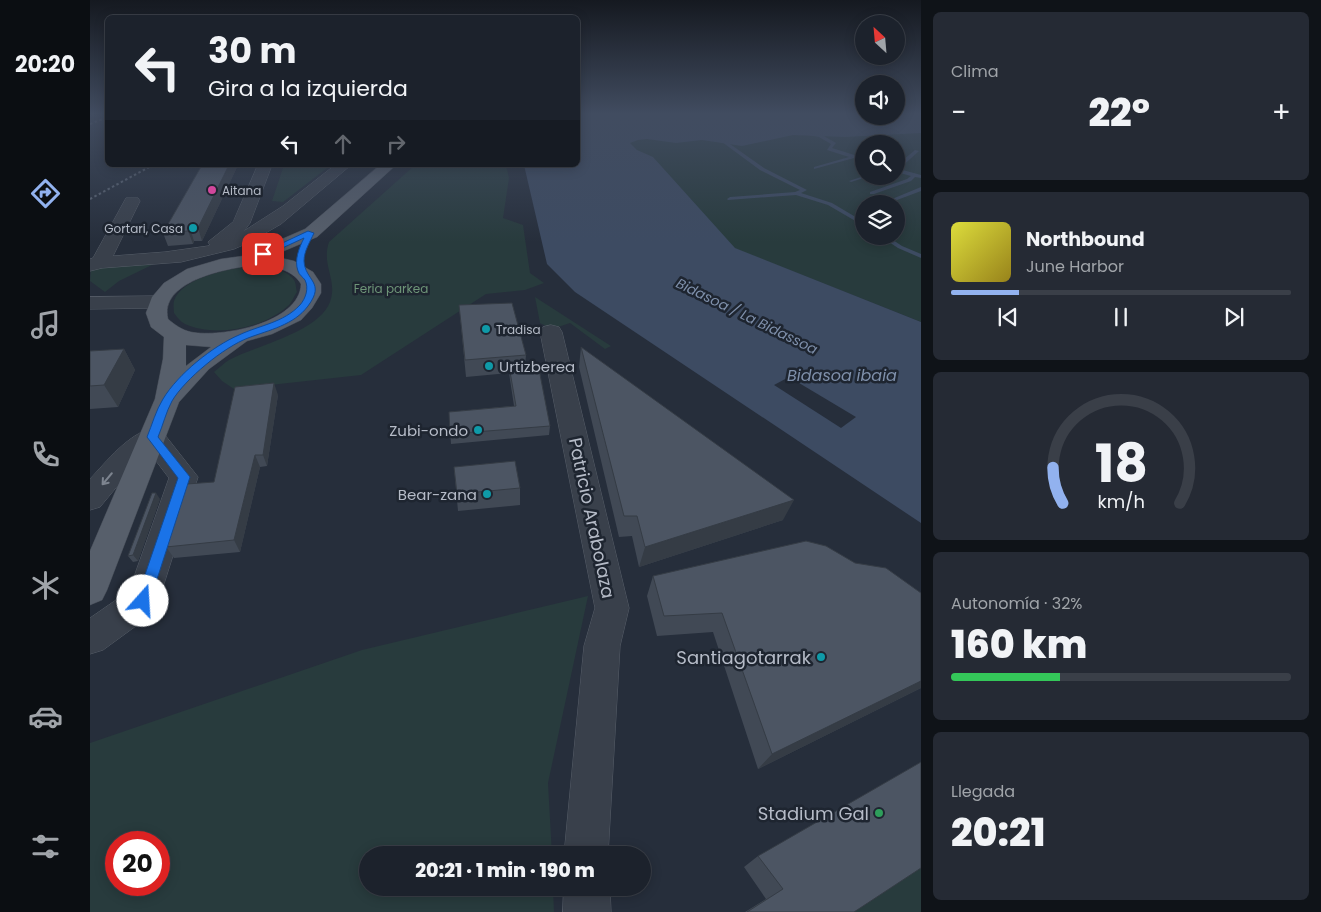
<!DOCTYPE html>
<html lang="es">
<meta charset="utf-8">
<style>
:root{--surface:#1c222c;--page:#252a34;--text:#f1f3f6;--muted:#a0a4a9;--line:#3a3f48;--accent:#92b2ef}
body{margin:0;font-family:Poppins,sans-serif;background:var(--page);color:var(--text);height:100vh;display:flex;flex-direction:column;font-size:19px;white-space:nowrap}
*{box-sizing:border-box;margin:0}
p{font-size:16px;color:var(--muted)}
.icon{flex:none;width:28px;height:28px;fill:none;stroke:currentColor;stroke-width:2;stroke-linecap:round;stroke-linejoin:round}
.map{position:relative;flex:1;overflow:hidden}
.side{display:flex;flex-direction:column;gap:12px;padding:12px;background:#0f1318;width:400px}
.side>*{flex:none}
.guide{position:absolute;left:15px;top:15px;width:475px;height:152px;border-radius:8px;box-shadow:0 2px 12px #0003,0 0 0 1px var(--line);background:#1c222c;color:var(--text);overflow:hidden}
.needle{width:32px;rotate:334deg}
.buttons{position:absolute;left:765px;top:15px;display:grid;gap:10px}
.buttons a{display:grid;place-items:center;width:50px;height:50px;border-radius:50%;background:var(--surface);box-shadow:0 2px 12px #0003,0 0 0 1px var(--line);font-size:25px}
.speed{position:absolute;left:15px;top:831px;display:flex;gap:10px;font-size:25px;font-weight:700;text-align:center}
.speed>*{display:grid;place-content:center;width:65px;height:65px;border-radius:50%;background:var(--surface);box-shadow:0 2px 12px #0003,0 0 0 1px var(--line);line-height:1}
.speed .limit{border:8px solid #d22;background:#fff;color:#111}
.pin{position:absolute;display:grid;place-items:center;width:42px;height:42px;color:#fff;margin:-21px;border-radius:10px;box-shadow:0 2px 8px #0006}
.me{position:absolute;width:55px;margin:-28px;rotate:19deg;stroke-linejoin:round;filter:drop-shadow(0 0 4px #0008)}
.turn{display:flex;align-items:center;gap:18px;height:105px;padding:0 20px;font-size:22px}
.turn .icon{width:65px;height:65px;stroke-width:2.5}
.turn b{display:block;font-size:35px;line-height:42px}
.lanes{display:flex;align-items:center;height:48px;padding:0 20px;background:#0003;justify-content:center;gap:25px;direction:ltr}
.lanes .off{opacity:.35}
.big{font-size:38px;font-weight:800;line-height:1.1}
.side .widget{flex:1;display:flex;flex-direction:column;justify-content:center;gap:8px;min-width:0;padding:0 18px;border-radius:8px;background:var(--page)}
.side .dial{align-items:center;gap:0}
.dial svg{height:130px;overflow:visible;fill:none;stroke:var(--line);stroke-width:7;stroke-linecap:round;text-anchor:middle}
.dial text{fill:var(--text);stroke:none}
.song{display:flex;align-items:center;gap:15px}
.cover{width:60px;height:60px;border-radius:8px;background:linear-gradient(135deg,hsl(60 70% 55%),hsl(50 70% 35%))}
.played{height:5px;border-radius:2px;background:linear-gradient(90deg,var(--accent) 20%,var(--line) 20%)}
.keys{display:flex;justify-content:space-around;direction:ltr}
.heat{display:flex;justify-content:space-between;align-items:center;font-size:28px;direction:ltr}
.charge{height:8px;border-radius:4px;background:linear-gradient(90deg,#34c759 32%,var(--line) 0)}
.trip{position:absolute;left:269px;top:846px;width:292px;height:50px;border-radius:25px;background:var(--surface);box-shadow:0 2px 12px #0003,0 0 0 1px var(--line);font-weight:800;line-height:50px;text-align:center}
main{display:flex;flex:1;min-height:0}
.tab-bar{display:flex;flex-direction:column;width:90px;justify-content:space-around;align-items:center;background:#0b0e12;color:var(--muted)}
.tab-bar .icon{width:35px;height:35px}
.tab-bar .on{color:var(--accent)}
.tab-bar b{font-size:22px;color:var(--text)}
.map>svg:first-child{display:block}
.green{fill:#283b3d;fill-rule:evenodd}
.water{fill:#3d4b62}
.pier{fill:#262e3b}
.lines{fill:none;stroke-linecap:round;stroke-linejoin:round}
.stream{fill:#3d4b62;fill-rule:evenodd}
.minor-casing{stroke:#575e69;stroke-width:1}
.major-casing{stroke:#424954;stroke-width:1}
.minor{fill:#39404b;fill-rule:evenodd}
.major{fill:#575f6b;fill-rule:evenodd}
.rail{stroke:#5b6472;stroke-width:2;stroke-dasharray:2.5 2.5;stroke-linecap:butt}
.wall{fill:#414955}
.shaded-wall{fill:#353c45}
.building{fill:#4c5563;stroke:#353c45}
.oneway{stroke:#7d848f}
.route{fill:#1a73e8;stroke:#114b97}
.hotel-dot{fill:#d1479c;stroke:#1e2530;stroke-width:2}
.culture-dot{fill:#0f9aa8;stroke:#1e2530;stroke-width:2}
.leisure-dot{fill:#2e9e5b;stroke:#1e2530;stroke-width:2}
.labels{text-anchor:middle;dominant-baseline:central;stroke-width:5;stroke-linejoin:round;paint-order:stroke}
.far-poi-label{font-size:12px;fill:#b5bbc7;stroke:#1e2530;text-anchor:start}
.far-park-label{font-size:12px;fill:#6e9578;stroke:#1e2530}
.far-water-label{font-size:14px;font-style:italic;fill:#7f90ab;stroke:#1e2530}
.poi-label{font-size:15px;fill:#b5bbc7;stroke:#1e2530;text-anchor:end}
.water-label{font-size:16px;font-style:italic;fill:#7f90ab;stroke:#1e2530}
.near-street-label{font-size:18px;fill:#b5bbc7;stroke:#1e2530}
.near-poi-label{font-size:18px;fill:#b5bbc7;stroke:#1e2530;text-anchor:end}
</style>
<main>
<nav class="tab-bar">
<b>20:20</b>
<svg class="icon on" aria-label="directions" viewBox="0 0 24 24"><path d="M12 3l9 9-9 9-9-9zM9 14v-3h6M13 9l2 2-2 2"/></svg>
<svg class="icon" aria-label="music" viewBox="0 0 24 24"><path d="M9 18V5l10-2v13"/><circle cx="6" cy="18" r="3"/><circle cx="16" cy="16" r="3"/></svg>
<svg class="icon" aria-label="phone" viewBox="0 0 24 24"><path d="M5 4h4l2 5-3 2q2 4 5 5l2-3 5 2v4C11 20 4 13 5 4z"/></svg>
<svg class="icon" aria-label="climate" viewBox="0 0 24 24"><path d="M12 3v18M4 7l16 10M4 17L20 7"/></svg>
<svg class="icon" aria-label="car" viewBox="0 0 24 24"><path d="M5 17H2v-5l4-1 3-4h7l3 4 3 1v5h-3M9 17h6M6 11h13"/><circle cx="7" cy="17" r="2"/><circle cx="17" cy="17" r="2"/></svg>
<svg class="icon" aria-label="filters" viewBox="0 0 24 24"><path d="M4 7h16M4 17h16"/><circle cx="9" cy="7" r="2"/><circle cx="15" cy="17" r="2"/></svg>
</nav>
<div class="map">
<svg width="831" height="912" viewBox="0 0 831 912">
<rect width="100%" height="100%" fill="#262e3b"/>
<!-- green -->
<path class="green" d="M831,127V322L646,249L577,216L533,132ZM774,144H806V176H774ZM774,204H806V236H774Z
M194,165H241L193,202L182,201Z
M325,165H416L419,178L413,218L433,225L440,273L454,283L435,290L396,294L271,375L144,389L132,381L124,372C129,368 134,363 139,360C165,346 229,332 240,302C248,280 231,265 239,242Z
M68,262L29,281L15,292L0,281L1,269Z
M155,267C170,267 194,266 204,280C206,283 206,289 207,292C204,296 202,302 199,305C175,328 125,338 95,324C91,322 87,317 84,313C84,310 83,305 84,301C92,278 135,270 155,267Z
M445,297L521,346L515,349L480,323L462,329L450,323Z
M498,596L458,783L462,855H278V888H463L464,912H0V743L272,650ZM26,842H69V885H26Z
M831,863V912H755Z"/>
<!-- water -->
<path class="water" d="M488,114H774V116H806V114H831V133L755,137L703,135L652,146L612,140L586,143L557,139L548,140L540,143L547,150L563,157L645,248L831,322V523L485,292L457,264L434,165H488Z"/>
<!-- pier -->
<path class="pier" d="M699,377L766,417L751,428L684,385Z"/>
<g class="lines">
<!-- stream -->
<path class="stream" d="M720,133L732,135L746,143L742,148L774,158V161L764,158L724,169V167L759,157L737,150L741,144L729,137L718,135Z
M630,137L674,168L717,190L711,193L742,203L774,222V226L738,205L706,195L638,200L637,199L640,197L705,192L710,190L670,170L628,139Z
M806,146L809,147L806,150Z
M825,150L829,151L809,169L831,175V178L825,177L821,181L784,194H780V192L817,179L821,176L806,172V166Z
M774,176H780L761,182L759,181Z
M831,187V191L807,200L802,199Z
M790,236H797L812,246L831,254V258L808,248Z"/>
<!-- minor casing -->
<g class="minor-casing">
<path id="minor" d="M168,165H182L160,223L154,231L193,206L245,165H261L191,224L160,242L144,249L91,262L12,268L0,271V259L3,258L36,198H48L50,201L23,256L75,252L118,246L120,245L118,242L143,222Z
M69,296L76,298L79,302L76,306L69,308L0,309V297Z
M461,325L469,327L472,332L539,608L530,646L518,855H474L494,646L505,608L450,332L453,327Z
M62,428L71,430L108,477L65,612L13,650L0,654V618L39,591L79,478L60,453L39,472L10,507L0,510V479C17,461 37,435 62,428Z
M474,888H520L521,912H473Z"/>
</g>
<!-- major casing -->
<g class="major-casing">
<path id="major" d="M290,165H306L227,237L182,256L204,261L223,272L231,284V293L222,308L211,320L182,334L157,341L119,369L89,402L17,590L12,600L0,605V551L65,399L73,359L74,337L61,327L56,313L62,297L74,283L97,269L131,259L153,256L215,229ZM159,266C177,265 201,267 211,284C210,323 131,338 101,332C92,330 85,325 78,319C69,282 134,269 159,266ZM96,345L121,347L96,366Z"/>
</g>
<!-- minor -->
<use href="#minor" class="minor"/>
<!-- major -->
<use href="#major" class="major"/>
<!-- rail -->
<path class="rail" d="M0,124L18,117
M0,199L63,165"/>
</g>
<!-- wall -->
<path class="wall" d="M112,165H148L112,241H104L103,244L78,246L73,233Z
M369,305L436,355L435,365L460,426L459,435L361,444L359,412L424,406L419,373L376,377Z
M491,347L693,520L549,567L542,536L529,537L489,367Z
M34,349L45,370L28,407L0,409V351Z
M188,395L177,466L170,467L150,552L84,558L76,547Z
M364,467L430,488V505L368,511Z
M70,499L48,561L43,562L38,556Z
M765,563L831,688L668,769L623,632L567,636L557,596L563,576Z
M668,856L764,912H655L676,899L654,867Z"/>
<!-- shaded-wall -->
<path class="shaded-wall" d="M139,165H148L112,241L108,228Z
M100,228L104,241L103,244L98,231Z
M34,349L45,370L28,407L14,385Z
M184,383L188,395L177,466L173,455Z
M165,455L170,467L150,552L144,540Z
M66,493L70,499L48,561L43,555Z
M704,500L693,520L549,567L555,547Z
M831,681V688L668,769L682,754Z"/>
<!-- building -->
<path class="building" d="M112,165H139L108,228H100L98,231L73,233Z
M422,303L436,355L375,360L369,305Z
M491,347L704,500L555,547L547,516H534Z
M34,349L14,385L0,386V351Z
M448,364L460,426L360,434L359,412L426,406L419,366Z
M184,383L173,455H165L144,540L76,547L97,484L124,482L145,387Z
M425,461L430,488L367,494L364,467Z
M62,493H66L43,555L38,556Z
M716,541L736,546L765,563L796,568L831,593V681L682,754L632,613L574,616L563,576Z
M831,762V868L764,912H657L693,889L668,856Z"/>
<!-- one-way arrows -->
<defs><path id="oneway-shaft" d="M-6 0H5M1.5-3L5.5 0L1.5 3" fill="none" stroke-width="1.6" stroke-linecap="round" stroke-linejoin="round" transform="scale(1.25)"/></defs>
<use class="oneway" href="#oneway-shaft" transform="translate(17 479) rotate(130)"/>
<!-- sky -->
<linearGradient id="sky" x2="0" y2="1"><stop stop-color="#151920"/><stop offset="0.47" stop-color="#414c60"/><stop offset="1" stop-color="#414c60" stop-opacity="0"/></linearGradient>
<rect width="831" height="242" fill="url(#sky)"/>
<!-- route -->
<path class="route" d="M218,231L224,233C220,242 214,251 214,261C215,281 236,282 218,306C204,325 179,330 158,338C134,347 95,379 82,401C76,412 73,425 68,437L100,477L60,601L58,605L53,607L48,605L46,601L88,478L57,437C62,425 66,410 73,399C88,374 123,346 149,335C170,325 193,323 210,305C216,298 219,288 215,280C213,277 209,275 208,271C204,260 209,248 214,238L175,256L169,254Z"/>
<!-- markers -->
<circle class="hotel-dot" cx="122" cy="190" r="5"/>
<g class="culture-dot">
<circle cx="103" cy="228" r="5"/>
<circle cx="396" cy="329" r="5"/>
<circle cx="399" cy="366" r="5"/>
<circle cx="388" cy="430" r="5"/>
<circle cx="397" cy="494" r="5"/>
<circle cx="731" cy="657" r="5"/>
</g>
<circle class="leisure-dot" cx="789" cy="813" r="5"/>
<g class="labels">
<!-- far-poi labels -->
<g class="far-poi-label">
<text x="132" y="190">Aitana</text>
<text x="93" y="228" text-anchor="end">Gortari, Casa</text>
<text x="406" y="329">Tradisa</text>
</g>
<!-- far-park labels -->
<g class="far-park-label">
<text x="301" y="288">Feria parkea</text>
</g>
<!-- far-water labels -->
<g class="far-water-label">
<text transform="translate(657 316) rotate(26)">Bidasoa / La Bidassoa</text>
</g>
<!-- poi labels -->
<g class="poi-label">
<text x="409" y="366" text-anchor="start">Urtizberea</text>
<text x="378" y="430">Zubi-ondo</text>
<text x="387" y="494">Bear-zana</text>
</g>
<!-- water labels -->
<g class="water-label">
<text x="752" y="375">Bidasoa ibaia</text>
</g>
<!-- near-street labels -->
<g class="near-street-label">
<text transform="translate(502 518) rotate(78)">Patricio Arabolaza</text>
</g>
<!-- near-poi labels -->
<g class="near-poi-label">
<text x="721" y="657">Santiagotarrak</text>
<text x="779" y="813">Stadium Gal</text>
</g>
</g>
</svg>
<div class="buttons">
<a><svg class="needle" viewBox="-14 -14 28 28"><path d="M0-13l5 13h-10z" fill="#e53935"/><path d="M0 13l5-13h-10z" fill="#a0a4a9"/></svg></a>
<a><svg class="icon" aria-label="sound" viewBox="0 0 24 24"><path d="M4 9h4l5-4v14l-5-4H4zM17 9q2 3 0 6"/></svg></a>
<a><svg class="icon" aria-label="search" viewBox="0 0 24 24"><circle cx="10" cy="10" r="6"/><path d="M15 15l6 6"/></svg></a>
<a><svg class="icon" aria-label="layers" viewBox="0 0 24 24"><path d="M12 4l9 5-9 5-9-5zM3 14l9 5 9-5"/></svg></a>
</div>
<div class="speed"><div class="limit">20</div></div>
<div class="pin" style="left:173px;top:254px;background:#d93025"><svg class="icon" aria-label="arrive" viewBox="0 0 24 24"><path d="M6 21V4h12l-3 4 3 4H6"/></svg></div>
<svg class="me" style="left:53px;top:601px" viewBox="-20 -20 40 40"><circle r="19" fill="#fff"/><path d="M0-13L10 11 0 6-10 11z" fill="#1a73e8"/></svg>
<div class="trip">20:21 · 1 min · 190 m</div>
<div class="guide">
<div class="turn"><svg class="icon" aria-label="left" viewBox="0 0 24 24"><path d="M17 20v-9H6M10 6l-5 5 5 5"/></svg><div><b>30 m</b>Gira a la izquierda</div></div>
<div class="lanes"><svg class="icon" aria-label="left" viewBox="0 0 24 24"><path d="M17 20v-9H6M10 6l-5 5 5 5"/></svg><svg class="icon off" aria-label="ahead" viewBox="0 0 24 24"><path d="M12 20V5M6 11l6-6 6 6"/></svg><svg class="icon off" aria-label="right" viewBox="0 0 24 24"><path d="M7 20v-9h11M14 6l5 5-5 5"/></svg></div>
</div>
</div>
<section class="side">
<div class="widget"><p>Clima</p>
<div class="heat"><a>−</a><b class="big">22°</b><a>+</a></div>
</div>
<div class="widget">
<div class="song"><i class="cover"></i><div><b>Northbound</b><p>June Harbor</p></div></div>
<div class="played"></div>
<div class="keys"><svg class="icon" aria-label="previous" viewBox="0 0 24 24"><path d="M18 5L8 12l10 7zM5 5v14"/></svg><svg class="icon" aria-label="pause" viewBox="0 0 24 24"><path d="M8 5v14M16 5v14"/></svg><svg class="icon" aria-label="next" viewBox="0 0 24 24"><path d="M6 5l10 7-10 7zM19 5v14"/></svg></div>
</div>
<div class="widget dial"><svg viewBox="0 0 100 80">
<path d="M14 69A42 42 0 1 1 86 69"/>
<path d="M14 69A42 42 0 0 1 8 47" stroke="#92b2ef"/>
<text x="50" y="56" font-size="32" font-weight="700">18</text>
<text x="50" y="72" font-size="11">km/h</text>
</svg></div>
<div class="widget"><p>Autonomía · 32%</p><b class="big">160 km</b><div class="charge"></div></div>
<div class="widget"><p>Llegada</p><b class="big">20:21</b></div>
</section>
</main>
